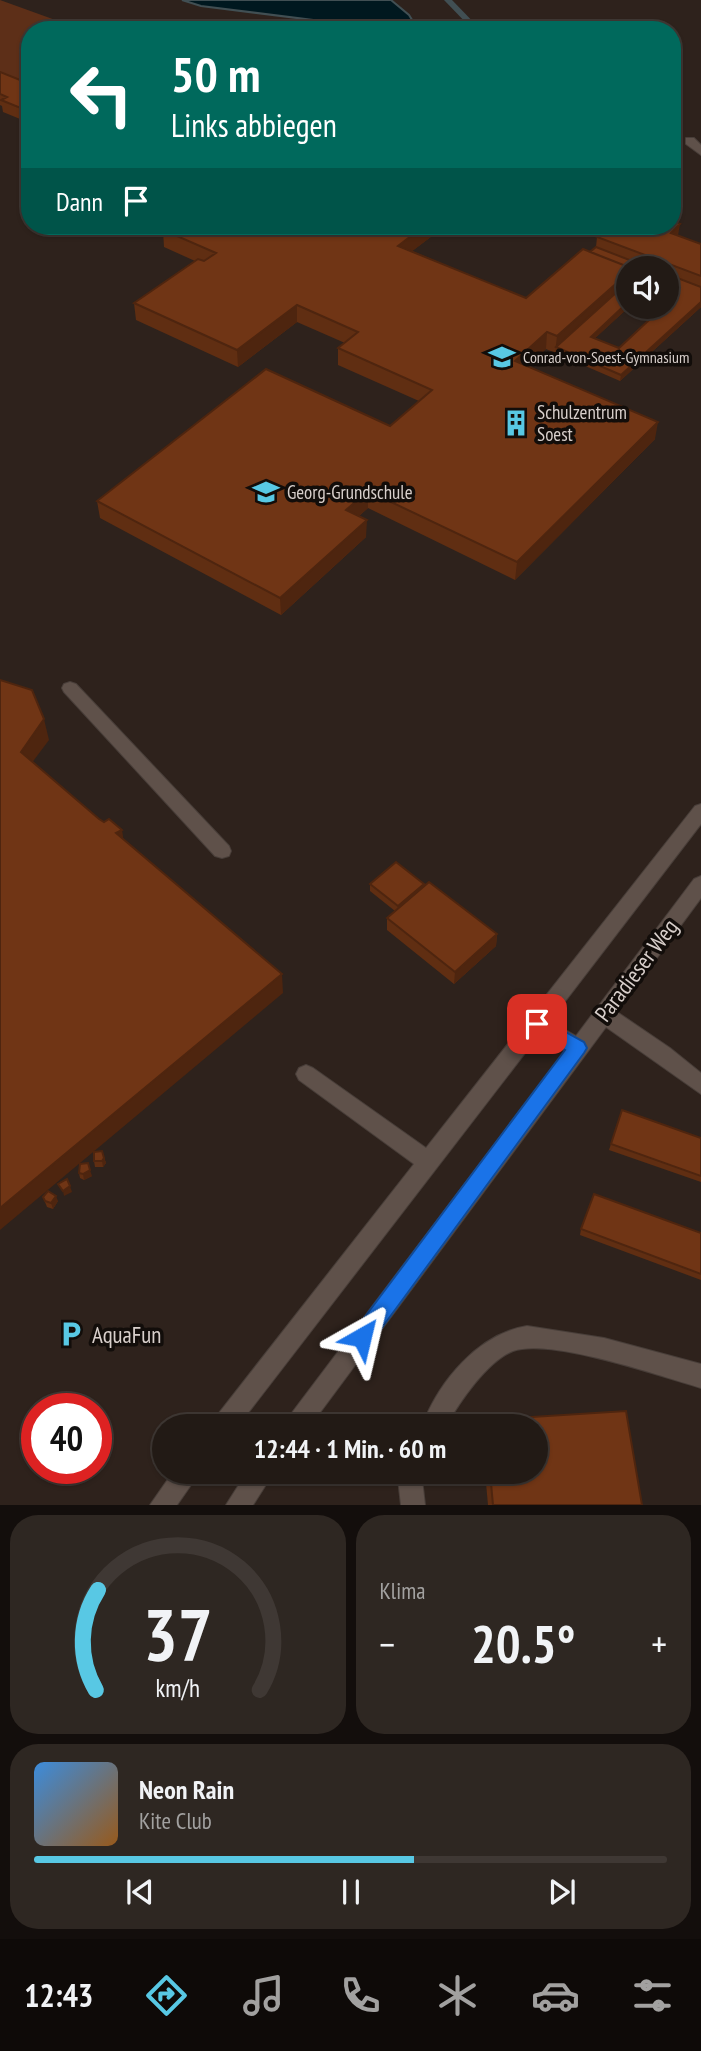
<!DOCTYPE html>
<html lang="de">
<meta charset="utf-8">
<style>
:root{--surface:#221a15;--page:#2e2722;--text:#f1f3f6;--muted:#a2a1a0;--line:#3f3834;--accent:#58c8e4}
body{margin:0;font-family:"PT Sans Narrow",sans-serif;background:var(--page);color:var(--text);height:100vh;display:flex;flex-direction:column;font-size:26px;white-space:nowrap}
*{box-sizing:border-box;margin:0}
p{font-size:23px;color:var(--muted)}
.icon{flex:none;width:38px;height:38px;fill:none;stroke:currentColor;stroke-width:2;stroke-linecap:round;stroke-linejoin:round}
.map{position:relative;height:1505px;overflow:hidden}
.panel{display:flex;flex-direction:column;gap:10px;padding:10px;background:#130e0c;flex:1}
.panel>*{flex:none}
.top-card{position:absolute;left:21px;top:21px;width:660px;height:214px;border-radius:28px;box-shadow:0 2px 5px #0004,0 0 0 2px var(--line);background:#00695c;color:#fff;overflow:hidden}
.fabs{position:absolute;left:616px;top:256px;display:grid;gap:14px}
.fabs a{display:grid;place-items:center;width:63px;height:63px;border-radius:50%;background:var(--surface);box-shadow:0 2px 5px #0004,0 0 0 2px var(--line);font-size:35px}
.speed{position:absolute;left:21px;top:1393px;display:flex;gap:14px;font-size:35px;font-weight:700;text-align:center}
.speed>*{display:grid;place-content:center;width:91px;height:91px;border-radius:50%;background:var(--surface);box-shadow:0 2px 5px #0004,0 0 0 2px var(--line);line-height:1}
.speed .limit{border:10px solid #d22;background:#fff;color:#111}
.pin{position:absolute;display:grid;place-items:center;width:60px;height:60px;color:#fff;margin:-30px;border-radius:14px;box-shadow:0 4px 10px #0006}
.me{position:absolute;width:77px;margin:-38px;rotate:37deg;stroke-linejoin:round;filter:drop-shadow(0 0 5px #0008)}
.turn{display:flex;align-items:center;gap:24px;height:147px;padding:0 35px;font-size:32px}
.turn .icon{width:91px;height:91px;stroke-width:2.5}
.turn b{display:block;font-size:49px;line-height:60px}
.then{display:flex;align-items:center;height:66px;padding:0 35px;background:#0003;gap:14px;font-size:26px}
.big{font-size:52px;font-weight:800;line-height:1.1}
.panel .card{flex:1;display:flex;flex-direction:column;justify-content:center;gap:10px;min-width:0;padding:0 24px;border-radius:28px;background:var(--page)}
.panel .dial{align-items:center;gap:0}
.dial svg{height:182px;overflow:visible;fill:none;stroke:var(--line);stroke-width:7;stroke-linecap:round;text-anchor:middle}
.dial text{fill:var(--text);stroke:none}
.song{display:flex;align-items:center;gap:21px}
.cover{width:84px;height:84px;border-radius:10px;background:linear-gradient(135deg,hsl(210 70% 55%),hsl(30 70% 35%))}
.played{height:7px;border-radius:4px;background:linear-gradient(90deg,var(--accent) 60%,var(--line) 60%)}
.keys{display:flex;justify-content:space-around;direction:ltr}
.heat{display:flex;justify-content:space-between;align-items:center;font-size:38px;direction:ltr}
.panel .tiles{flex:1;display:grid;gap:10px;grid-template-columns:1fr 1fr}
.card:last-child{grid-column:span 2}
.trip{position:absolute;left:152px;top:1414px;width:396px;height:70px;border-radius:35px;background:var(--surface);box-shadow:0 2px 5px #0004,0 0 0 2px var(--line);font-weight:800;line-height:70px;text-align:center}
.tabs{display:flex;height:112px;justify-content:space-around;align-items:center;background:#0e0a08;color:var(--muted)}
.tabs .icon{width:49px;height:49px}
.tabs .on{color:var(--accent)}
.tabs b{font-size:32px;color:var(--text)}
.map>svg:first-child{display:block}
.green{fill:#5d2f18}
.water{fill:#00181f;stroke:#414f53;stroke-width:2}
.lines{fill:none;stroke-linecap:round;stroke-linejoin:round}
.stream{fill:#414f53;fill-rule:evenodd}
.minor-casing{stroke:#483e39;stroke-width:2}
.minor{fill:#5f514a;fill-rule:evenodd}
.wall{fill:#602e12;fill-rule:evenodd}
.shaded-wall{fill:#4e250f}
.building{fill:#703515;stroke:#4e250f;stroke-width:2}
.route{fill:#1a73e8;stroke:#114b97;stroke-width:2}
.labels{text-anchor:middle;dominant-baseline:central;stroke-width:7;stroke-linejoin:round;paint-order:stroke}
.far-poi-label{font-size:16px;fill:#d8cfcb;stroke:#120d0a;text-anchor:start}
.poi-label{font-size:19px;fill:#d8cfcb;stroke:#120d0a;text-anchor:start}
.near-street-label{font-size:23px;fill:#d8cfcb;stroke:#120d0a}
.near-poi-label{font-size:23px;fill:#d8cfcb;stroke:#120d0a;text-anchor:start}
</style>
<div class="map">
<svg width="701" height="1505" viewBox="0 0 701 1505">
<rect width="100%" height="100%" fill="#2e221c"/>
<!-- green -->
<path class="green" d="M0,0L83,30H30V85L0,73Z"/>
<!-- water -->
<path class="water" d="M182,0H391L409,15L417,28L393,30L201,6Z"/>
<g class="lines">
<!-- stream -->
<path class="stream" d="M444,0H452L481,30H473Z"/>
<!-- minor casing -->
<g class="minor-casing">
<path id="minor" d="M686,138H694L701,145V155L686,144Z
M70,682L76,684L229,846L231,851L229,856L222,858L215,856L64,692L62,688L64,684Z
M701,804V824L550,1021L576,1036L694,879L701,876V898L617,1012L670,1048L701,1073V1094L606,1027L310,1426H284L288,1418L565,1051L539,1035L238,1426H211L215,1418L414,1164L299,1080L296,1074L299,1068L306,1065L313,1068L426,1148L695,806Z
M527,1326L604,1338L701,1364V1388C660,1376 551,1338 513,1351C487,1361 459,1403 446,1426H422C439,1381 478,1334 527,1326Z
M173,1472H200L177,1505H150Z
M247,1472H274L253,1505H226Z
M401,1472H425L422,1479L425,1505H401L398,1479Z"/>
</g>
<!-- minor -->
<use href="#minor" class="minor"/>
</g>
<!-- wall -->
<path class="wall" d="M0,72L30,84V118L25,121L3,112L2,106L0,105Z
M164,226H440V230L412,251L526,298L590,252L596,247L597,237L678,236L701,244V307L620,381L546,349L527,366L655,439L515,580L368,508L359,516L366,537L281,615L100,518L97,501L390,426L419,401L338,365V348L345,343L297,322L238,367L136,320L134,303L195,261L164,247L163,230L164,229ZM628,268H667V302H668L619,348L595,338L630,306H628Z
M370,884H424V886L497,934L496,946L454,984L387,930V918L395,911L370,891Z
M701,1138V1182L609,1150L611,1144Z
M102,1151L106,1163L103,1167H95L94,1161Z
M79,1173L92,1176L84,1180L80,1178Z
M43,1197L58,1201L53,1209L47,1207Z
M581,1229L701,1233V1280L580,1235Z
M485,1472H536L642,1505H488Z"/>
<!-- shaded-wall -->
<path class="shaded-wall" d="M30,105V118L25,121L23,109Z
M680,224L677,241L671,233Z
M424,226H440V230L398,262V246Z
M628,273V287L556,347L555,353L557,336Z
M628,302V306H630L590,343L591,337Z
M701,302V307L620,381L621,375Z
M297,305V322L238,367L237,350Z
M547,332L546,349L514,378L515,361Z
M658,422L655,439L515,580L517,562Z
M368,491V508L346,527V510Z
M367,520L366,537L281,615L280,598Z
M44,719L49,740L25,772L21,752Z
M122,830L125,849L116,833Z
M424,884V890L397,913L398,906Z
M497,934L496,946L454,984L455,972Z
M282,974L283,993L0,1230V1208Z
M104,1158L106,1163L103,1167L102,1161Z
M90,1170L92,1176L84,1180L83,1174Z
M70,1186L72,1192L64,1196L63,1191Z
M56,1196L58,1201L53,1209L51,1203Z"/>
<!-- building -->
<path class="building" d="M0,72L30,84V105L23,109L1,100L7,97L0,94Z
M672,221L680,224L671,233L701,244V276L597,237L610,226H672Z
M170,226H424L398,246L526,298L583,249L631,268H628V273L557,336L547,332L515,361L658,422L517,562L368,491L346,510L367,520L280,598L97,501L266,369L390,426L432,390L338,348L358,332L297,305L237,350L134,303L198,259L204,261L216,253L163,230Z
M596,247L650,268H631L590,252Z
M667,274L701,287V302L621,375L556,347L628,282V302L591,337L619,348L664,306H667V304L674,297L667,295Z
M0,680L32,690L44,719L21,752L99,819L104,822L109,819L122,830L116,833L282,974L0,1208Z
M396,862L424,884L398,906L370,884Z
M429,882L497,934L455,972L387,918Z
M622,1110L701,1138V1176L611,1144Z
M102,1151L104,1158L102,1161H94V1152Z
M88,1163L90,1170L83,1174L79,1173L80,1164Z
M67,1179L70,1186L63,1191L58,1184Z
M48,1191L56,1196L51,1203L45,1201L43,1197Z
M594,1194L701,1233V1274L581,1229Z
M626,1411L642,1505H493L490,1472H536V1426H485L484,1420Z"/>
<!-- route -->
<path class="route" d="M537,1016L584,1042L587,1048L584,1053L370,1344L362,1347L355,1344L352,1337L355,1330L565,1050L531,1029L528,1024L531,1018Z"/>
<!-- icons -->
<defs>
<g id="school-bare" transform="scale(2.1)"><path d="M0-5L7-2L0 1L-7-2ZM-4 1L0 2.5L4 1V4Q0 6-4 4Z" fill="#58c8e4" stroke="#120d0a" stroke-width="2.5" paint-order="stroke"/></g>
<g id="building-bare" transform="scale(2.1)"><path d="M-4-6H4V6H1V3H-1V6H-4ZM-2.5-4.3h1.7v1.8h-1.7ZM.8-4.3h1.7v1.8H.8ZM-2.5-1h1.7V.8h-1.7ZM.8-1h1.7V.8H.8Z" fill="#58c8e4" stroke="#120d0a" stroke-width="2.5" paint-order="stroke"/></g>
<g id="parking-bare" transform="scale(2.1)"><path d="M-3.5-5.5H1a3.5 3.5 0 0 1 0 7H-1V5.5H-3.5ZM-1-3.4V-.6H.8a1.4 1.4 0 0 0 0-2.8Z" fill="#58c8e4" stroke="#120d0a" stroke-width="2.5" paint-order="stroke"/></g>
</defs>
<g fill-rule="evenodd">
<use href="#school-bare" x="502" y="357"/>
<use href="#building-bare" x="516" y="423"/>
<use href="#school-bare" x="266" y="492"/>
<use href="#parking-bare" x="71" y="1334"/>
</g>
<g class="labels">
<!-- far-poi labels -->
<g class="far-poi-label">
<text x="523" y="357">Conrad-von-Soest-Gymnasium</text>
</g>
<!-- poi labels -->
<g class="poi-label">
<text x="537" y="412">Schulzentrum<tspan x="537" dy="22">Soest</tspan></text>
<text x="287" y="492">Georg-Grundschule</text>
</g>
<!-- near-street labels -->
<g class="near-street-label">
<text transform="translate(636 970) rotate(-53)">Paradieser Weg</text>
</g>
<!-- near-poi labels -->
<g class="near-poi-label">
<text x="92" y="1334">AquaFun</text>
</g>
</g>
</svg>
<div class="fabs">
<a><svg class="icon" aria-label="sound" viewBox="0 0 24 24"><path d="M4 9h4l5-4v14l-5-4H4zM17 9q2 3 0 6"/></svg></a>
</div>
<div class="speed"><div class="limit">40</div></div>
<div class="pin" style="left:537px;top:1024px;background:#d93025"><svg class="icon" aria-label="arrive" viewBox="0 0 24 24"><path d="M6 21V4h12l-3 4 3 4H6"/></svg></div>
<svg class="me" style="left:362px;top:1337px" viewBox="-20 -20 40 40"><path d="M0-17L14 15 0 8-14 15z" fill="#1a73e8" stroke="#fff" stroke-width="4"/></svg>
<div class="trip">12:44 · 1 Min. · 60 m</div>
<div class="top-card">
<div class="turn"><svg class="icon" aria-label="left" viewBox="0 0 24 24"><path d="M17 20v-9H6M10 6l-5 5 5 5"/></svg><div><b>50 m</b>Links abbiegen</div></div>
<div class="then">Dann<svg class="icon" aria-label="arrive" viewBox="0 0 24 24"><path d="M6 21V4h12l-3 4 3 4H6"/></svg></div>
</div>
</div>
<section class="panel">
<div class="tiles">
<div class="card dial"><svg viewBox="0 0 100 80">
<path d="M14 69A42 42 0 1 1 86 69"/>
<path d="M14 69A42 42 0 0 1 15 25" stroke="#58c8e4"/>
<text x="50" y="56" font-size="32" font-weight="700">37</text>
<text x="50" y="72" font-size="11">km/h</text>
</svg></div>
<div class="card"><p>Klima</p>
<div class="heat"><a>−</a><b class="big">20.5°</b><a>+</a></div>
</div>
<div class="card">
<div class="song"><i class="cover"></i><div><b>Neon Rain</b><p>Kite Club</p></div></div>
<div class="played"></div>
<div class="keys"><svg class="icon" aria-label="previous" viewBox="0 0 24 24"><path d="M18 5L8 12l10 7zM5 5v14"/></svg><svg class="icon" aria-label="pause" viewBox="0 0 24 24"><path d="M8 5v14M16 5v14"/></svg><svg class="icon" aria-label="next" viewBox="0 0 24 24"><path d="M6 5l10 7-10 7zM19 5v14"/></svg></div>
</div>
</div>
</section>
<nav class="tabs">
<b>12:43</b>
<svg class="icon on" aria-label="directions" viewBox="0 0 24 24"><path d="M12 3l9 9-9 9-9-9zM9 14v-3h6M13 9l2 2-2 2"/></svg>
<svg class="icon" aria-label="music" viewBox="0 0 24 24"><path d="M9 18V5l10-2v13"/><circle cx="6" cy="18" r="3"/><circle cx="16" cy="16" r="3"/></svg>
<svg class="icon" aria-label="phone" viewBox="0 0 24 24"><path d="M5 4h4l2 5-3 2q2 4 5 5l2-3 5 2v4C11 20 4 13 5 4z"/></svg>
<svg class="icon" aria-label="climate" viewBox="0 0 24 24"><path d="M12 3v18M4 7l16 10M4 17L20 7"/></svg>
<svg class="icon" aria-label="car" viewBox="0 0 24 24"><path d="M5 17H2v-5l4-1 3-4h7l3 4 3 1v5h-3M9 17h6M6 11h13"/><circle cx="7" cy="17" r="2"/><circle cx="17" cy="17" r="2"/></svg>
<svg class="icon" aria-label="filters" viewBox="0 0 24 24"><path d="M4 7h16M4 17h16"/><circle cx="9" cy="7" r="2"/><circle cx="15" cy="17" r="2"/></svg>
</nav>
